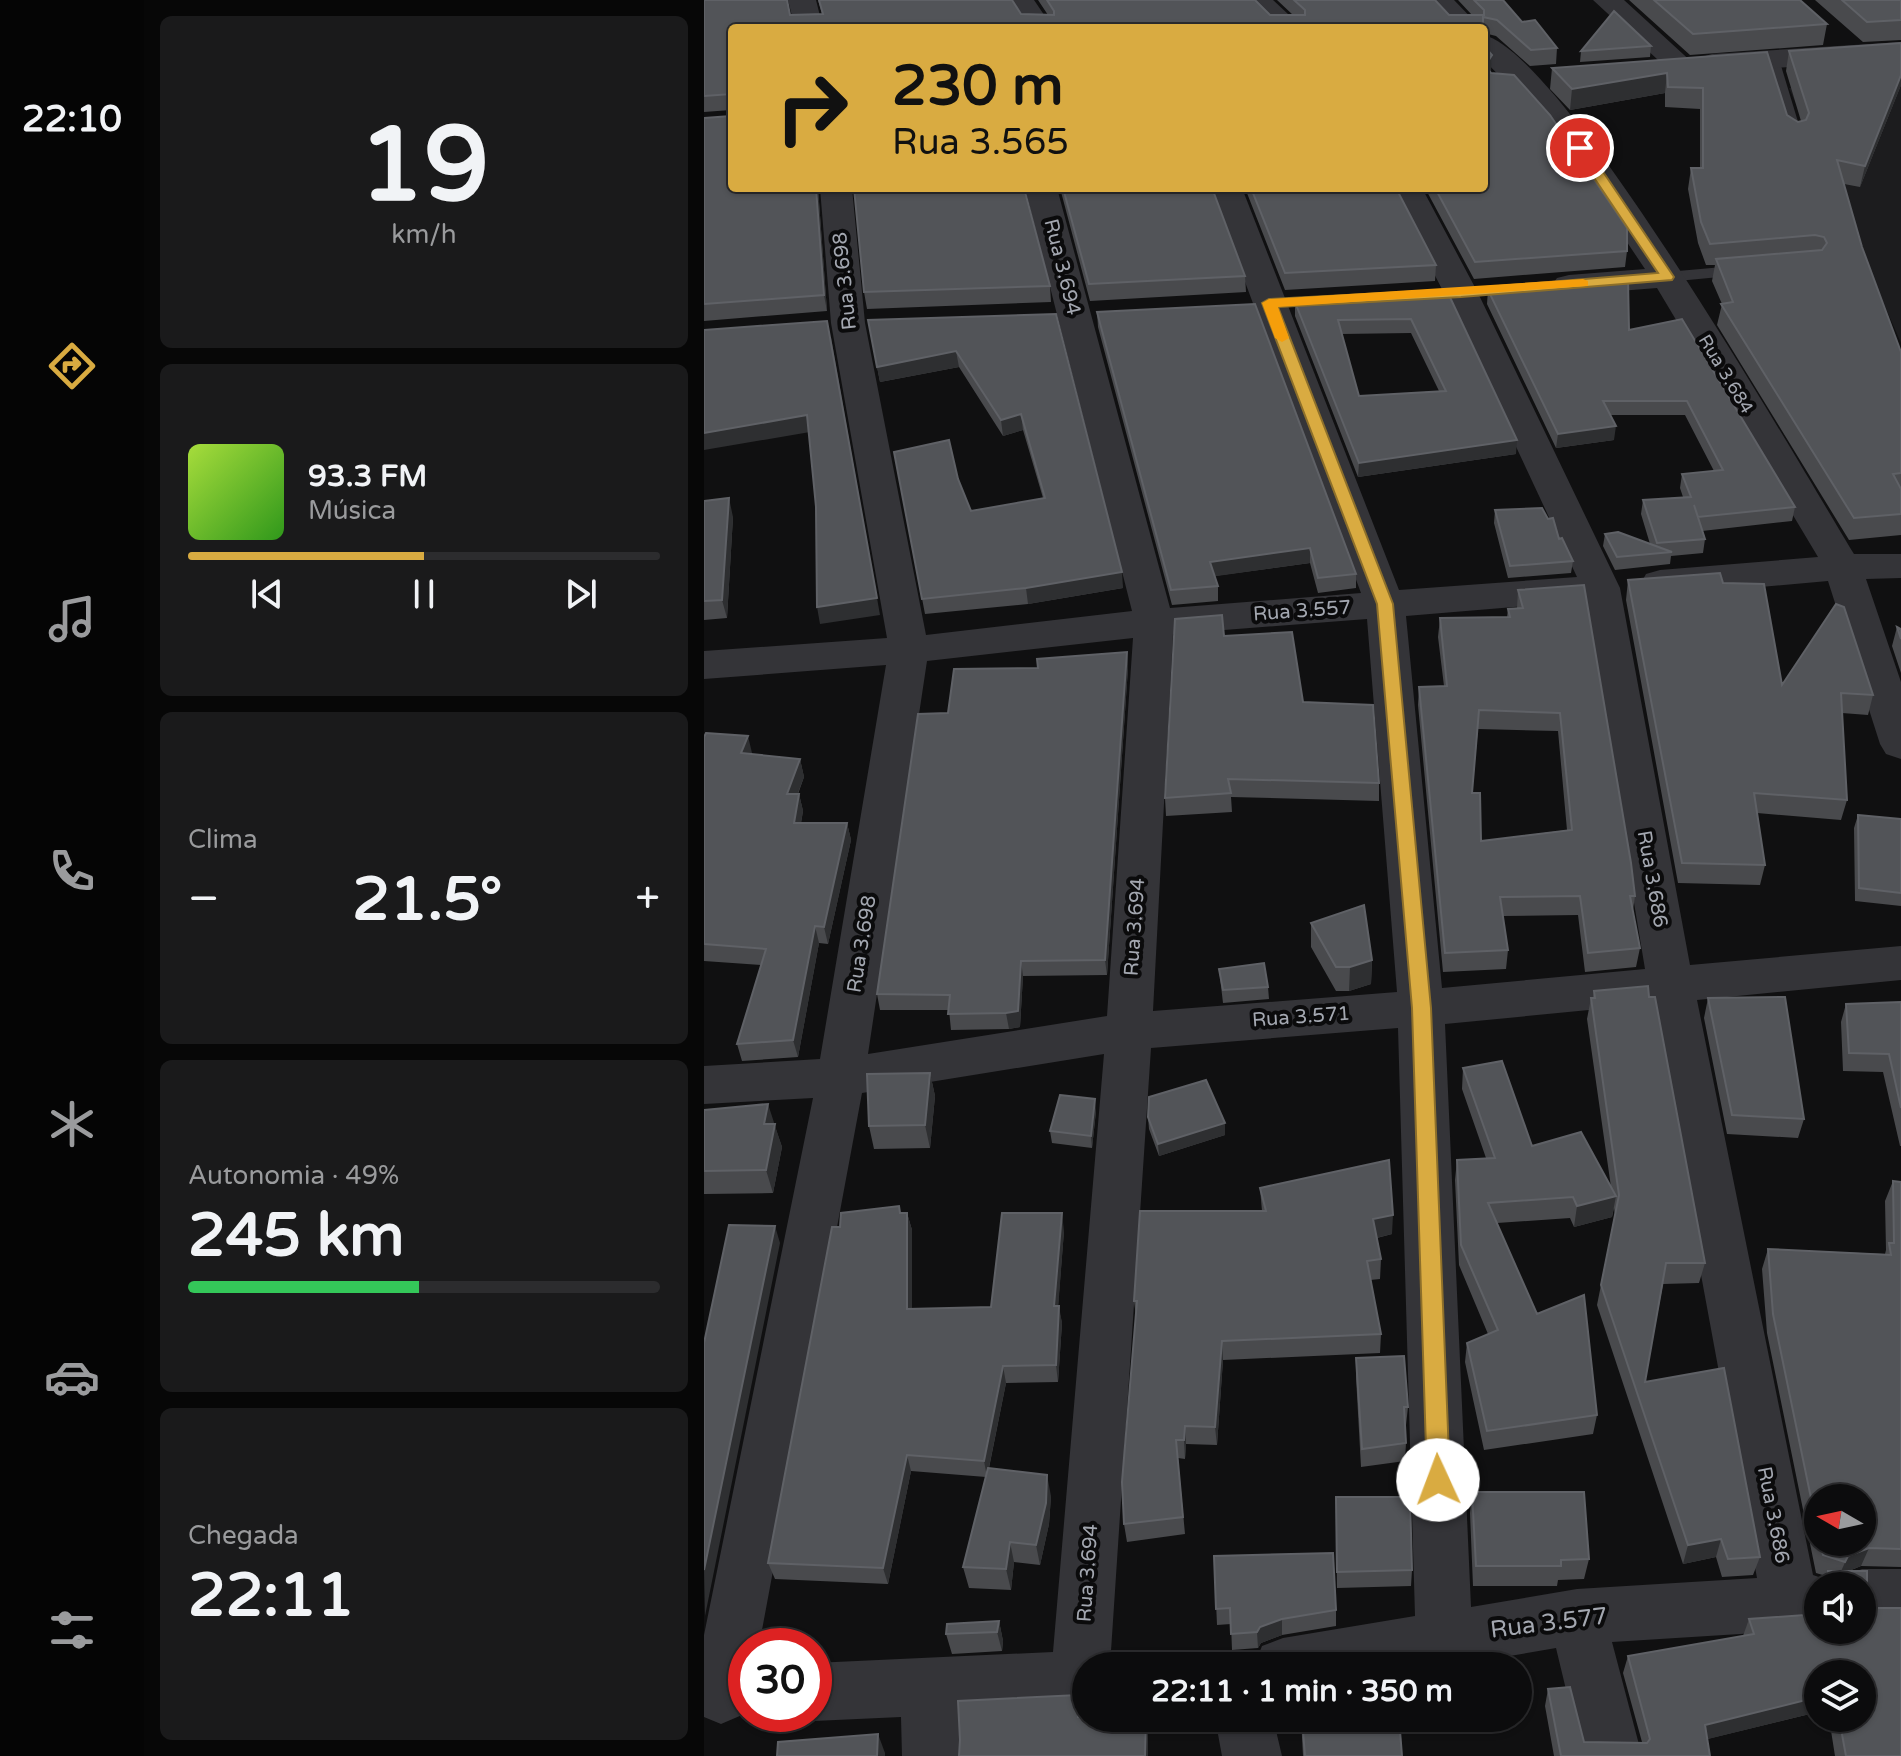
<!DOCTYPE html>
<html lang="pt">
<meta charset="utf-8">
<style>
:root{--surface:#0c0c0d;--page:#1a1a1b;--text:#f1f3f6;--muted:#9a9b9d;--line:#2c2c2e;--accent:#d9ab41}
body{margin:0;font-family:"Varela Round",sans-serif;background:var(--page);color:var(--text);height:100vh;display:flex;flex-direction:column;font-size:30px;white-space:nowrap}
*{box-sizing:border-box;margin:0}
p{font-size:26px;color:var(--muted)}
.icon{flex:none;width:44px;height:44px;fill:none;stroke:currentColor;stroke-width:2;stroke-linecap:round;stroke-linejoin:round}
.map{position:relative;flex:1;overflow:hidden}
.details{display:flex;flex-direction:column;gap:16px;padding:16px;background:#070707;width:560px}
.details>*{flex:none}
.top-card{position:absolute;left:24px;top:24px;width:760px;height:168px;border-radius:8px;box-shadow:0 2px 6px #0004,0 0 0 2px var(--line);background:#d9ab41;color:#111;overflow:hidden}
.needle{width:52px;rotate:279deg}
.fabs{position:absolute;left:1100px;top:1484px;display:grid;gap:16px}
.fabs a{display:grid;place-items:center;width:72px;height:72px;border-radius:50%;background:var(--surface);box-shadow:0 2px 6px #0004,0 0 0 2px var(--line);font-size:40px}
.speed{position:absolute;left:24px;top:1628px;display:flex;gap:16px;font-size:40px;font-weight:700;text-align:center}
.speed>*{display:grid;place-content:center;width:104px;height:104px;border-radius:50%;background:var(--surface);box-shadow:0 2px 6px #0004,0 0 0 2px var(--line);line-height:1}
.speed .limit{border:12px solid #d22;background:#fff;color:#111}
.pin{position:absolute;display:grid;place-items:center;width:68px;height:68px;color:#fff;margin:-34px;border:4px solid #fff;border-radius:50%;box-shadow:0 2px 8px #0007}
.me{position:absolute;width:88px;margin:-44px;rotate:358deg;stroke-linejoin:round;filter:drop-shadow(0 0 6px #0008)}
.turn{display:flex;align-items:center;gap:28px;height:168px;padding:0 32px;font-size:36px}
.turn .icon{width:104px;height:104px;stroke-width:2.5}
.turn b{display:block;font-size:56px;line-height:68px}
.big{font-size:60px;font-weight:700;line-height:1.1}
.details .widget{flex:1;display:flex;flex-direction:column;justify-content:center;gap:12px;min-width:0;padding:0 28px;border-radius:12px;background:var(--page)}
.details .dial{align-items:center;gap:0}
.dial b{font-size:104px;line-height:1}
.song{display:flex;align-items:center;gap:24px}
.cover{width:96px;height:96px;border-radius:12px;background:linear-gradient(135deg,hsl(80 70% 55%),hsl(110 70% 35%))}
.played{height:8px;border-radius:4px;background:linear-gradient(90deg,var(--accent) 50%,var(--line) 50%)}
.keys{display:flex;justify-content:space-around;direction:ltr}
.heat{display:flex;justify-content:space-between;align-items:center;font-size:44px;direction:ltr}
.charge{height:12px;border-radius:6px;background:linear-gradient(90deg,#34c759 49%,var(--line) 0)}
.trip{position:absolute;left:368px;top:1652px;width:460px;height:80px;border-radius:40px;background:var(--surface);box-shadow:0 2px 6px #0004,0 0 0 2px var(--line);font-weight:700;line-height:80px;text-align:center}
main{display:flex;flex:1;min-height:0}
.tab-bar{display:flex;flex-direction:column;width:144px;justify-content:space-around;align-items:center;background:#050505;color:var(--muted)}
.tab-bar .icon{width:56px;height:56px}
.tab-bar .on{color:var(--accent)}
.tab-bar b{font-size:36px;color:var(--text)}
.map>svg:first-child{display:block}
.built{fill:#1c1c1e}
.lines{fill:none;stroke-linecap:round;stroke-linejoin:round}
.lane{fill:#343438;fill-rule:evenodd}
.street{fill:#343438;fill-rule:evenodd}
.wall{fill:#494a4d;fill-rule:evenodd}
.shaded-wall{fill:#2e2f31}
.building{fill:#525458;stroke:#5f6166;stroke-width:2;fill-rule:evenodd}
.route{fill:#d9ab41;stroke:#8d6f2a;stroke-width:2}
.slow{fill:#f59e0b}
.labels{text-anchor:middle;dominant-baseline:central;stroke-width:8;stroke-linejoin:round;paint-order:stroke}
.far-street-label{font-size:18px;fill:#a3a7b0;stroke:#0b0b0c}
.street-label{font-size:20px;fill:#a3a7b0;stroke:#0b0b0c}
.near-street-label{font-size:24px;fill:#a3a7b0;stroke:#0b0b0c}
</style>
<main>
<nav class="tab-bar">
<b>22:10</b>
<svg class="icon on" aria-label="directions" viewBox="0 0 24 24"><path d="M12 3l9 9-9 9-9-9zM9 14v-3h6M13 9l2 2-2 2"/></svg>
<svg class="icon" aria-label="music" viewBox="0 0 24 24"><path d="M9 18V5l10-2v13"/><circle cx="6" cy="18" r="3"/><circle cx="16" cy="16" r="3"/></svg>
<svg class="icon" aria-label="phone" viewBox="0 0 24 24"><path d="M5 4h4l2 5-3 2q2 4 5 5l2-3 5 2v4C11 20 4 13 5 4z"/></svg>
<svg class="icon" aria-label="climate" viewBox="0 0 24 24"><path d="M12 3v18M4 7l16 10M4 17L20 7"/></svg>
<svg class="icon" aria-label="car" viewBox="0 0 24 24"><path d="M5 17H2v-5l4-1 3-4h7l3 4 3 1v5h-3M9 17h6M6 11h13"/><circle cx="7" cy="17" r="2"/><circle cx="17" cy="17" r="2"/></svg>
<svg class="icon" aria-label="filters" viewBox="0 0 24 24"><path d="M4 7h16M4 17h16"/><circle cx="9" cy="7" r="2"/><circle cx="15" cy="17" r="2"/></svg>
</nav>
<section class="details">
<div class="widget dial"><b>19</b><p>km/h</p></div>
<div class="widget">
<div class="song"><i class="cover"></i><div><b>93.3 FM</b><p>Música</p></div></div>
<div class="played"></div>
<div class="keys"><svg class="icon" aria-label="previous" viewBox="0 0 24 24"><path d="M18 5L8 12l10 7zM5 5v14"/></svg><svg class="icon" aria-label="pause" viewBox="0 0 24 24"><path d="M8 5v14M16 5v14"/></svg><svg class="icon" aria-label="next" viewBox="0 0 24 24"><path d="M6 5l10 7-10 7zM19 5v14"/></svg></div>
</div>
<div class="widget"><p>Clima</p>
<div class="heat"><a>−</a><b class="big">21.5°</b><a>+</a></div>
</div>
<div class="widget"><p>Autonomia · 49%</p><b class="big">245 km</b><div class="charge"></div></div>
<div class="widget"><p>Chegada</p><b class="big">22:11</b></div>
</section>
<div class="map">
<svg width="1197" height="1756" viewBox="0 0 1197 1756">
<rect width="100%" height="100%" fill="#101011"/>
<!-- built -->
<path class="built" d="M1197,82V343L1085,88Z"/>
<g class="lines">
<!-- lane -->
<path class="lane" d="M1067,54L1075,59L1098,135L1096,139L1090,140L1082,135L1059,59Z
M1041,265L1047,266L1050,270L1047,274L963,282L954,277L963,272Z"/>
<!-- street -->
<path class="street" d="M84,0H112L119,28H91Z
M302,0H330L349,28H321Z
M538,0H569L599,28H568Z
M719,0H750L777,28H746Z
M889,0H920L991,65L986,71L976,74L966,71Z
M780,35C861,55 1096,466 1150,554H1197V578L1162,579L1197,682V759L1182,754L1176,744L1124,581L956,596L942,592L937,583L942,574L956,570L1114,557L953,288L865,295L853,292L848,285L853,278L865,275L941,269L847,129L780,60Z
M1197,42V60L1008,72L998,69L993,63L998,57L1008,54Z
M116,188H148L161,323L222,635L428,611L321,188H353L466,608L657,593L506,188H538L695,590L873,577L740,293L686,188H718L774,293L916,588L986,965L1197,946V980L993,1000L1109,1575L1135,1584L1138,1577L1158,1569H1197V1623H1158V1586H1114V1629L908,1642L938,1756H878L852,1648L747,1666H550L558,1646L579,1638L711,1616L694,1028L447,1048L406,1666H382V1708L256,1714L258,1756H198L197,1717L110,1721L93,1714H110V1663L349,1652L400,1054L158,1093L55,1646H42V1705L38,1715L17,1724L0,1717V1635L109,1098L0,1104V1066L116,1059L182,665L0,679V651L183,638L127,323ZM880,601L941,969L738,988L702,616ZM663,619L693,992L449,1011L469,634ZM429,638L403,1016L164,1054L223,661ZM947,1004L1053,1578L873,1589L767,1607L741,1024Z
M511,1718H569L578,1756H518Z"/>
</g>
<!-- wall -->
<path class="wall" d="M0,0L86,15L118,14L114,0H308L317,14L344,15L334,0H551L566,15H589L573,0H731L745,15H768L754,0H799L818,22L853,48L852,64L826,66L792,36L780,33V28H28L114,188L123,311L0,321V118L27,116V110L0,112Z
M925,0H1096L1123,24L1119,45L986,55Z
M1111,0H1197V40L1159,42Z
M1197,43V85L1156,187L1140,184L1158,247L1197,352V535L1145,540L1013,325L1018,304L1008,281L1011,265H1002L994,243L984,189L987,168H996V109L961,107V93L866,110L846,89L848,68L1063,52L1083,115L1094,122L1097,121L1082,71L1085,51Z
M780,46L788,55L786,72L923,251L921,267L770,279L721,188H780Z
M947,46L946,57L876,62L877,51Z
M356,188H508L541,276L542,292L386,301Z
M541,188H692L732,265L731,281L581,290Z
M346,286L347,302L163,309L160,292Z
M784,290L925,330L1091,507L1088,521L998,531L1001,539L999,553L967,556L966,564L911,570L899,546L901,534L946,544L937,514L939,500L979,497L976,488L978,474L1010,471L981,415H907L910,440L852,448L783,304Z
M744,293L812,454L654,477L591,316V302ZM707,333L735,391L655,396L637,334Z
M393,312L652,574V588L614,593L606,563L510,576L514,586V601L468,605L394,327Z
M352,314L419,588L324,604L221,614L190,452L267,511L339,498L319,430L299,436L255,367L176,382L164,320Z
M0,501L29,517L23,618L0,620Z
M791,510L844,519L869,561L867,573L804,578L790,523Z
M924,580L1019,583L1078,685L1169,695L1164,715L1138,713L1143,800L1137,820L1053,813L1061,865L1056,885L974,883L922,600Z
M814,590L931,896L929,910L936,948L932,967L881,972L874,915L799,916L804,950L802,969L739,972L714,705L715,687L740,686L734,637L736,618L803,617L804,609L813,608ZM774,729L854,731L863,830L777,841L768,793Z
M1193,627L1197,629V673L1188,646Z
M520,636L599,702L675,783V801L527,797L528,812L462,816L461,798Z
M423,652L424,668L403,975L319,976L316,1027L305,1029L247,1030L245,1010H176L173,994L244,713L334,668Z
M0,737L48,753V755L96,759L100,777L94,794H95L99,811L97,823H143L147,840L124,944L115,943L94,1057L38,1061L33,1044L57,965L0,961Z
M1154,815L1197,819V906L1151,901L1150,828Z
M607,923L668,960L667,984L645,991H632L607,947Z
M515,969L564,987L565,999L519,1003Z
M890,991L1001,1263L995,1283L959,1284L941,1382L1056,1557L1049,1575L1018,1577L1012,1557L979,1564L893,1305L911,1215L910,1208L908,1217L870,1227L866,1218L793,1223L833,1314L893,1415L889,1434L780,1450L761,1362L763,1343L784,1334L755,1265L751,1180L753,1160L782,1158L758,1089L759,1068L828,1146L907,1187L883,1019L887,998H889Z
M1004,998L1100,1119L1094,1138L1023,1134L1000,1018Z
M1197,1002V1146H1196L1179,1072L1139,1071L1137,1022L1142,1004Z
M226,1073L231,1096L226,1148L170,1149L165,1126Z
M0,1110L70,1124L78,1147L69,1193L0,1194Z
M392,1111L388,1148L348,1143L346,1131Z
M444,1117L521,1123V1135L455,1156L445,1129Z
M1189,1181L1197,1182V1567L1157,1566L1145,1571H1163V1605L1166,1608H1197V1756H1131L1125,1718H1158V1674H1114V1712L1003,1739L1006,1756H850L841,1706L844,1689L866,1687L880,1742H938L919,1673L924,1656L1039,1636L1045,1619L1114,1614V1630H1158V1586H1118L1122,1576L1112,1573L1063,1333L1058,1269L1064,1249L1181,1254L1182,1250L1181,1201ZM1114,1498H1158V1542H1114Z
M556,1188L688,1234L673,1238L677,1259L676,1279L666,1280L677,1334L676,1353L519,1360L513,1445L482,1444L481,1459L474,1458L481,1534L423,1542L420,1524L432,1317L430,1301L558,1211Z
M197,1213H203L208,1230V1309L287,1307L360,1231L354,1306L358,1323L354,1382L302,1383L285,1468L347,1496L345,1524L336,1565L310,1562L307,1590L265,1588L259,1567L282,1477L207,1471L184,1584L71,1579L64,1563L136,1227Z
M652,1358L704,1407L702,1425H701L702,1443L701,1461L657,1467L652,1377Z
M768,1492L885,1559L880,1579L854,1580L853,1586H769L766,1513Z
M632,1497L708,1570L707,1586L633,1588Z
M510,1556L632,1610V1626L578,1635L557,1643L554,1648L528,1650L527,1624L513,1625Z
M295,1621L299,1641L298,1651L248,1654L242,1634Z
M597,1718H695L698,1756H599Z"/>
<!-- shaded-wall -->
<path class="shaded-wall" d="M788,55L787,71L780,81L781,66Z
M963,73L961,93L866,110L868,89Z
M1197,75V85L1156,187L1161,166Z
M112,188H114L123,311L120,295Z
M127,337L176,615L116,624L113,607Z
M252,351L255,367L176,382L173,367Z
M317,414L319,430L299,436L297,420Z
M103,415L106,432L0,450V433Z
M912,426L910,440L852,448L854,434Z
M813,440L812,454L654,477L655,463Z
M25,498L29,517L23,618L18,600Z
M606,548V563L506,577V562Z
M418,572L419,588L324,604L322,588Z
M423,652L424,668L403,975L401,960Z
M44,736L48,753L42,771L37,753Z
M96,759L100,777L87,811L83,794Z
M95,794L99,811L94,840L90,823Z
M143,823L147,840L124,944L120,927Z
M111,926L115,943L94,1057L89,1040Z
M668,960L667,984L645,991L646,967Z
M317,961L319,976L316,1027L305,1029L302,1013Z
M226,1073L231,1096L226,1148L221,1125Z
M391,1099L392,1111L388,1148L387,1136Z
M64,1104L78,1147L69,1193L62,1170L60,1124Z
M521,1123V1135L455,1156L454,1144Z
M912,1196L908,1217L870,1227L873,1206Z
M203,1213L208,1230V1326L203,1309Z
M358,1213L360,1231L353,1323L350,1306Z
M689,1215L688,1234L668,1239L669,1219Z
M71,1226L76,1243L1,1616L0,1570Z
M355,1306L358,1323L354,1382L352,1365Z
M518,1341L519,1360L513,1445L511,1427Z
M299,1366L302,1383L283,1477L280,1461Z
M481,1426L482,1444L481,1459L480,1440Z
M203,1455L207,1471L184,1584L179,1568Z
M343,1475L347,1496L345,1524L336,1565L332,1545Z
M1017,1539L1012,1557L979,1564L984,1545Z
M306,1542L310,1562L307,1590L302,1569Z
M1165,1548L1157,1566L1137,1574L1133,1580L1144,1556Z
M578,1619V1635L557,1643L554,1648L553,1632L556,1627Z
M295,1621L299,1641L298,1651L293,1632Z
M374,1695L377,1711V1733L374,1717Z
M1114,1697V1712L996,1741L1001,1725Z
M442,1718L444,1730V1756H441Z
M174,1734L181,1753V1756H173Z"/>
<!-- building -->
<path class="building" d="M0,0H83L86,15L119,14L115,0H308L317,14L350,15V11L343,0H551L566,15H601V10L590,0H731L745,15H780V10L770,0H799L818,22L831,20L853,48L827,50L793,20L779,17V28H28V188H112L120,295L0,304V118L27,116V94L0,96Z
M950,0H1096L1123,24L989,34Z
M1138,0H1197V20L1163,22Z
M910,11L947,46L877,51Z
M1197,43V75L1161,166L1133,160L1158,247L1197,352V473L1189,474L1197,489V514L1150,518L1017,304L1029,302L1012,259L1118,250L1123,243L1120,237L1111,235L1006,244L997,222L987,168H999V88L964,87L963,73L868,89L848,68L1063,52L1083,115L1094,122L1102,120L1105,113L1085,51Z
M780,46L788,55L781,66L787,73L810,75L846,115L923,228V251L771,262L731,188H780Z
M150,188H320L346,286L160,292Z
M359,188H508L541,276L385,284Z
M547,188H692L732,265L581,273Z
M924,279L925,330L978,319L1091,507L994,517L990,505L1001,539L953,543L939,500L987,497L978,474L1019,470L983,401H899L912,426L854,434L784,290Z
M744,293L813,440L655,463L591,302ZM707,319L742,391L655,396L634,320Z
M551,304L652,574L614,578L606,548L506,562L514,586L467,590L393,312Z
M352,314L418,572L322,588L218,599L190,452L245,440L254,479L267,511L341,498L317,414L297,420L252,351L173,367L164,320Z
M123,321L173,598L113,607L112,507L103,415L0,433V330Z
M25,498L18,600L0,601V501Z
M838,508L844,519L849,518L855,539L858,538L869,561L806,566L791,510Z
M914,532L968,552L913,557L901,534Z
M1016,573L1019,583L1060,584L1078,685L1132,604L1140,607L1169,695L1137,693L1143,800L1050,793L1061,865L978,863L924,580Z
M880,585L927,863L931,896H926L936,948L884,953L876,896L796,897L804,950L741,953L715,687L743,686L736,618L806,617L804,609L819,608L814,590ZM775,710L856,713L868,830L777,841L776,793H768Z
M518,615L520,636L588,632L599,702L669,705L675,783L524,779L527,793L461,798L471,619Z
M1193,627L1197,629V639Z
M423,652L401,960L317,961L314,1011L302,1013L244,1014L246,995L173,994L214,714L244,713L250,669L334,668L333,659Z
M2,733L44,736L37,753L96,759L83,794H95L90,823H143L120,927L111,926L89,1040L33,1044L62,949L0,944V737Z
M1154,815L1197,819V893L1155,888Z
M660,905L668,960L646,967H632L607,923Z
M560,963L564,987L519,990L515,969Z
M944,986L945,997H951L1001,1263H962L941,1382L1020,1368L1056,1557L1024,1559L1017,1539L984,1545L897,1285L915,1195L887,998H891L890,991Z
M1081,997L1100,1119L1028,1115L1004,998Z
M1197,1002V1108L1185,1054L1145,1053L1142,1004Z
M798,1061L828,1146L877,1132L912,1196L873,1206L869,1197L784,1203L833,1314L880,1295L893,1415L783,1431L763,1343L794,1330L757,1245L753,1160L791,1158L759,1068Z
M226,1073L221,1125L165,1126L163,1074Z
M502,1080L521,1123L454,1144L444,1117L445,1097Z
M356,1095L391,1099L387,1136L346,1131Z
M64,1104L60,1124H71L62,1170L0,1171V1110Z
M685,1160L689,1215L669,1219L677,1259L663,1261L677,1334L518,1341L511,1427L481,1426L480,1440H472L479,1517L420,1524L418,1482L433,1301H430L436,1211H562L556,1188Z
M1189,1181L1197,1182V1549L1165,1548L1144,1556L1141,1562L1119,1555L1116,1542H1158V1498H1114V1532L1069,1314L1064,1249L1187,1255L1185,1243H1190Z
M195,1206L196,1213H203V1309L287,1307L298,1213H358L350,1306H355L352,1365L299,1366L280,1461L203,1455L179,1568L64,1563L128,1227H136L137,1213Z
M25,1225L71,1226L0,1570V1343Z
M700,1356L704,1407H700L702,1443L658,1449L652,1358Z
M284,1468L343,1475L342,1503L332,1545L306,1542L302,1569L259,1567Z
M768,1492H880L885,1559L857,1560V1566H772Z
M632,1497H706L708,1570L633,1572Z
M629,1553L632,1610L578,1619L556,1627L553,1632L527,1634L526,1608L512,1609L510,1556Z
M1124,1571H1163V1605L1166,1608H1197V1756H1142L1135,1718H1158V1674H1114V1697L1001,1725L1006,1756H857L844,1689L866,1687L880,1742L943,1743L946,1739L924,1656L1050,1634L1045,1619L1114,1614V1630H1158V1586H1124Z
M295,1621L293,1632L242,1634L243,1624Z
M593,1652H635L636,1666H594Z
M374,1695V1717L442,1718L441,1756H255L256,1740L254,1701Z
M598,1718H695L698,1756H601Z
M174,1734L173,1756H73L74,1742Z"/>
<!-- route -->
<path class="route" d="M871,145H881L970,277L968,280L757,297L574,307L689,604L727,1008L746,1480L742,1487L734,1490L726,1487L723,1480L708,1008L673,604L558,303L565,299L757,289L954,273L870,148Z"/>
<!-- slow -->
<path class="slow" d="M879,279L884,281V286L574,307L585,338L578,342L571,338L558,303L565,299Z"/>
<g class="labels">
<!-- far-street labels -->
<g class="far-street-label">
<text transform="translate(1022 374) rotate(59)">Rua 3.684</text>
</g>
<!-- street labels -->
<g class="street-label">
<text transform="translate(358 267) rotate(76)">Rua 3.694</text>
<text transform="translate(141 281) rotate(-96)">Rua 3.698</text>
<text transform="translate(598 611) rotate(-4)">Rua 3.557</text>
<text transform="translate(948 879) rotate(80)">Rua 3.686</text>
<text transform="translate(431 927) rotate(-86)">Rua 3.694</text>
<text transform="translate(158 944) rotate(-81)">Rua 3.698</text>
<text transform="translate(597 1017) rotate(-4)">Rua 3.571</text>
<text transform="translate(1069 1515) rotate(79)">Rua 3.686</text>
<text transform="translate(384 1573) rotate(-86)">Rua 3.694</text>
</g>
<!-- near-street labels -->
<g class="near-street-label">
<text transform="translate(845 1623) rotate(-7)">Rua 3.577</text>
</g>
</g>
</svg>
<div class="fabs">
<a><svg class="needle" viewBox="-14 -14 28 28"><path d="M0-13l5 13h-10z" fill="#e53935"/><path d="M0 13l5-13h-10z" fill="#9a9b9d"/></svg></a>
<a><svg class="icon" aria-label="sound" viewBox="0 0 24 24"><path d="M4 9h4l5-4v14l-5-4H4zM17 9q2 3 0 6"/></svg></a>
<a><svg class="icon" aria-label="layers" viewBox="0 0 24 24"><path d="M12 4l9 5-9 5-9-5zM3 14l9 5 9-5"/></svg></a>
</div>
<div class="speed"><div class="limit">30</div></div>
<div class="pin" style="left:876px;top:148px;background:#d93025"><svg class="icon" aria-label="arrive" viewBox="0 0 24 24"><path d="M6 21V4h12l-3 4 3 4H6"/></svg></div>
<svg class="me" style="left:734px;top:1480px" viewBox="-20 -20 40 40"><circle r="19" fill="#fff"/><path d="M0-13L10 11 0 6-10 11z" fill="#d9ab41"/></svg>
<div class="trip">22:11 · 1 min · 350 m</div>
<div class="top-card">
<div class="turn"><svg class="icon" aria-label="right" viewBox="0 0 24 24"><path d="M7 20v-9h11M14 6l5 5-5 5"/></svg><div><b>230 m</b>Rua 3.565</div></div>
</div>
</div>
</main>
